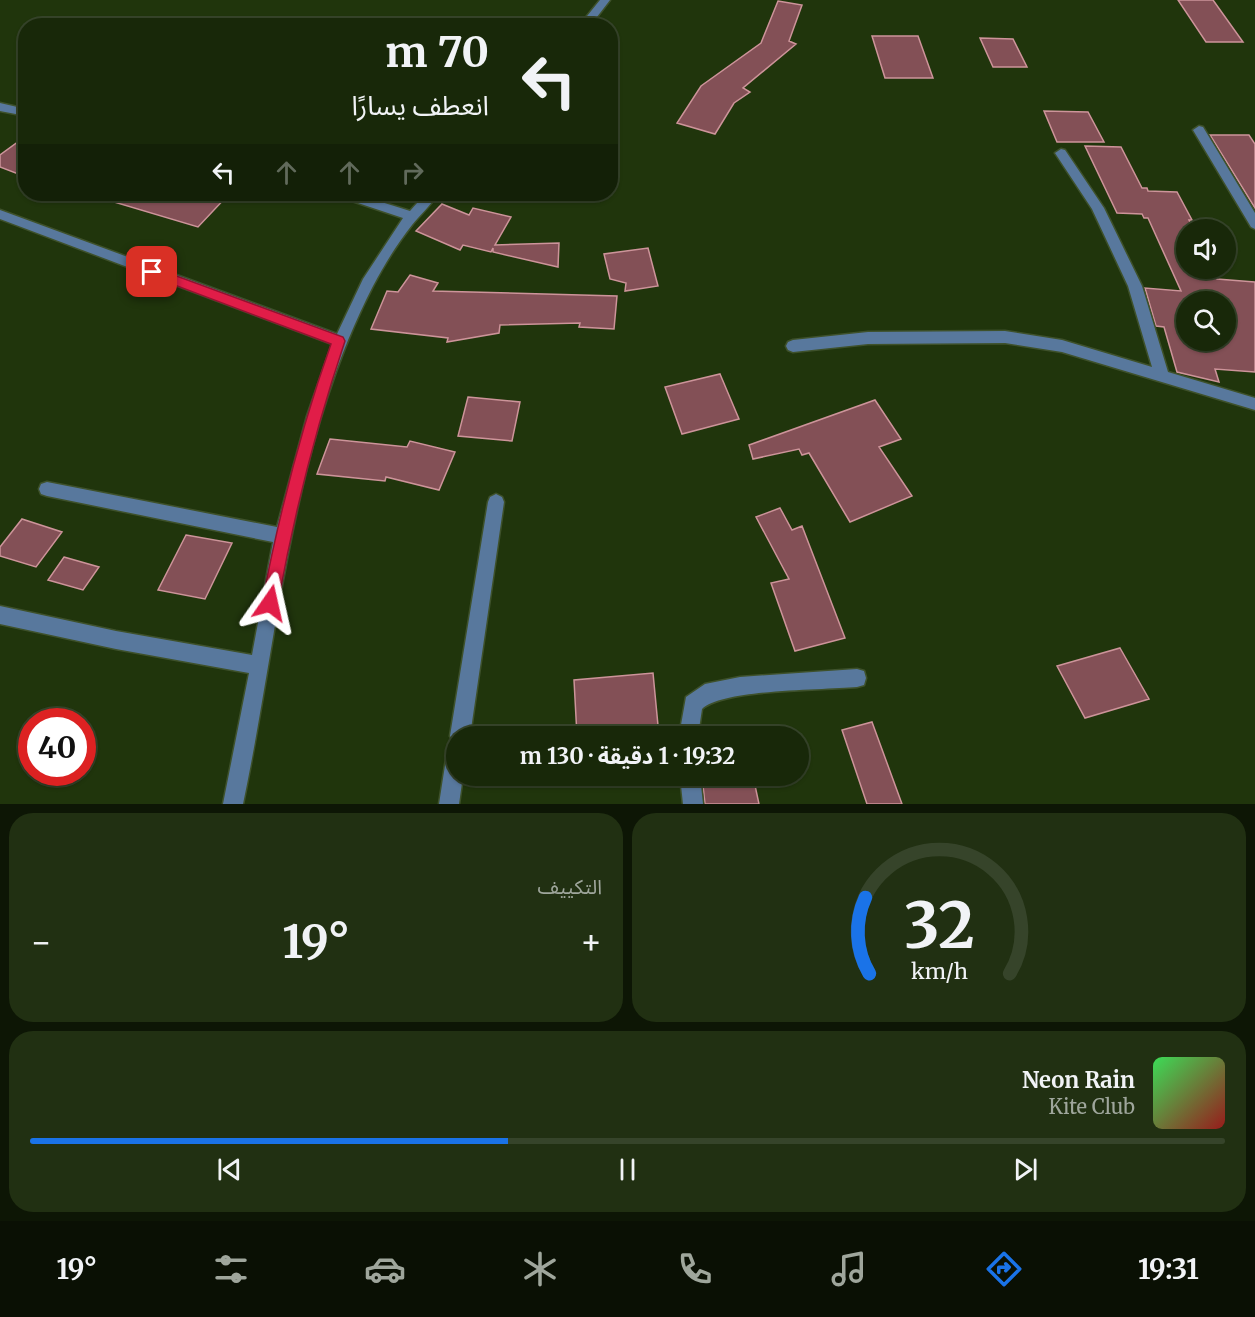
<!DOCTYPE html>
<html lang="ar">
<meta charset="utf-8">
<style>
:root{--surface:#182809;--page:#213012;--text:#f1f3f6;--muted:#9fa69c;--line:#36442a;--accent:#1a73e8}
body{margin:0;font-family:Merriweather,"Noto Sans Arabic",serif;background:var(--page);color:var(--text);direction:rtl;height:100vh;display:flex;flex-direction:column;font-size:22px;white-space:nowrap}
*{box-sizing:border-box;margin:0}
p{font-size:20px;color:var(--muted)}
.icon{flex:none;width:33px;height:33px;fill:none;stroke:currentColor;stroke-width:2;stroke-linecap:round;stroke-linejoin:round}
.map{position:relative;height:804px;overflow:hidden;direction:ltr}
.panel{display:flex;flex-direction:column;gap:9px;padding:9px;background:#0d1605;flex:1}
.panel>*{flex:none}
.top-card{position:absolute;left:18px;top:18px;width:600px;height:183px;border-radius:24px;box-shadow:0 2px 4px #0004,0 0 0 2px var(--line);direction:rtl;background:#182809;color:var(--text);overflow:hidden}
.buttons{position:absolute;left:1176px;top:219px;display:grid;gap:12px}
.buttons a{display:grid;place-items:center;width:60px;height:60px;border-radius:50%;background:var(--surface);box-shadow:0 2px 4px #0004,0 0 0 2px var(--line);font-size:30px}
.speed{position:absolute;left:18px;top:708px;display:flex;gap:12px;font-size:30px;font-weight:700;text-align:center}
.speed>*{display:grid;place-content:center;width:78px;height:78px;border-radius:50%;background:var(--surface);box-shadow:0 2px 4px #0004,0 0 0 2px var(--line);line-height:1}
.speed .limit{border:9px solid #d22;background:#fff;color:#111}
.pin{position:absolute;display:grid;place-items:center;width:51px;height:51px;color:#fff;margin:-26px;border-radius:12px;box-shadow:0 3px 9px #0006}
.me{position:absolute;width:66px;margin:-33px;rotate:11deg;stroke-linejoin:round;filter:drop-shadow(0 0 4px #0008)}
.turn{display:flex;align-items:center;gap:21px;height:126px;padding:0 30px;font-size:27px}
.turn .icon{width:78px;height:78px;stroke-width:2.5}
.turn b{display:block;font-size:42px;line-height:51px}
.lanes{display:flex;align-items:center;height:57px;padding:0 30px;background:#0003;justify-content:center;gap:30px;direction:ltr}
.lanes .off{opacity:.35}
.big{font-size:45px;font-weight:700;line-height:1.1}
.panel .tile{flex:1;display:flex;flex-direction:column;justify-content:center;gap:9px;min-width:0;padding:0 21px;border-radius:24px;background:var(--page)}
.panel .dial{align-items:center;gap:0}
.dial svg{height:156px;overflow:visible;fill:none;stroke:var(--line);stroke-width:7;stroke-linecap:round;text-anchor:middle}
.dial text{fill:var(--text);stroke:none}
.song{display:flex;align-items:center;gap:18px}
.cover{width:72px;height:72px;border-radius:9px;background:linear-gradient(135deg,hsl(130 70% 55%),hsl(0 70% 35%))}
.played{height:6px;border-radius:3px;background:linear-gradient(90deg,var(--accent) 40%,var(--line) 40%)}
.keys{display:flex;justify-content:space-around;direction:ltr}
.heat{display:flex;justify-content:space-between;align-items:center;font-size:33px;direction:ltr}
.panel .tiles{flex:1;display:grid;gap:9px;grid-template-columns:1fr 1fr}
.tile:last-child{grid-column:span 2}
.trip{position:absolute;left:446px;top:726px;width:363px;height:60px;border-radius:30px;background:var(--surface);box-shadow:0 2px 4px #0004,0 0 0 2px var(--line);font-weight:700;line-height:60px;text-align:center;direction:rtl}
.tabs{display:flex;height:96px;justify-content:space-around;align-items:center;background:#0a1004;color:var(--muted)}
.tabs .icon{width:42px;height:42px}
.tabs .current{color:var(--accent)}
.tabs b{font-size:27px;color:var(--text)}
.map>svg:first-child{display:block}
.building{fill:#835056;stroke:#cd949a;stroke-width:1.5;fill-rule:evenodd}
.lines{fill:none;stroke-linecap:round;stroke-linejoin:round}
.minor-casing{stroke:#3e512b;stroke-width:3}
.minor{fill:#58789d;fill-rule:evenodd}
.route{fill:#e11d48;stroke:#92132f;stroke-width:1.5}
</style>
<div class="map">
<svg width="1255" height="804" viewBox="0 0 1255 804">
<rect width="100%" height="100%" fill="#20350c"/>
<!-- building -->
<path class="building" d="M1178,0H1213L1243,42H1206Z
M778,1L802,5L789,41L796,44L743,88L750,92L734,103L715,134L677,123L701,86L761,43Z
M872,36H918L933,78H885Z
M980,38L1013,39L1027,67H993Z
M1044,111L1088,112L1104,142H1057Z
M1210,135H1249L1255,144V208Z
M26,136V177L0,167V155Z
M1085,146L1121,147L1142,188H1147L1148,191L1177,192L1192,220H1189L1194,230H1186V268H1212L1217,279L1255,282V372L1215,369L1219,382L1177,372L1164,327L1156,326L1145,288L1181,291L1148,218H1144L1142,214L1117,213ZM1186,302H1226V340H1186Z
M105,194H229L198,227L104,199Z
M442,204L469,215L473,208L511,217L495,245L559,243L558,267L493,252V248L491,252L463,245L460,250L416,231Z
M648,248L658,286L625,291L626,283L610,279L604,254Z
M410,275L438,283L433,291L617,296L614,329L579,327L580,323L500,325L499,333L447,342L448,338L371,329L387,291L398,292Z
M720,374L739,419L682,434L665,387Z
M468,397L520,402L512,441L458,436Z
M875,400L901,439L879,447L912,496L850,522L809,453L802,455L799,449L753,459L749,445Z
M330,439L407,447L410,441L455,452L439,490L386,477L385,481L317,474Z
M780,508L792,530L802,526L845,638L795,651L771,583L789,579L756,517Z
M22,519L62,532L36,567L0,556V547Z
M186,535L232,543L205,599L158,590Z
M64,557L99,567L83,590L48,580Z
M1120,648L1149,699L1085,718L1057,666Z
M653,673L659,736H577L574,680Z
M872,722L902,804H867L842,730Z
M702,776H753L759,804H705Z"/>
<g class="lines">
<!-- minor casing -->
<g class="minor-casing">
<path id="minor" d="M600,0H610L590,26H579Z
M0,103L26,109V116L0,111Z
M1199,126L1203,127L1255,213V229L1251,227L1193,130Z
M1061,149L1065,150L1104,208L1142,286L1168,372L1255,398V410L1062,352L1005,343L868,344L793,352L788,350L786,346L788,342L793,340L868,332L1005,331L1062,340L1152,367L1128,286L1092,209L1055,153Z
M327,194H356L410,211L425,194H438C431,205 420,215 412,225C397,244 384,265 373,286C291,445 279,632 243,804H223L249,673L116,649L0,624V606L116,631L252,655L273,542L47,496L41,494L39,489L41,484L47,482L277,527L307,416L332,344L0,219V210L337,334L363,279L403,218L352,201L329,197Z
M496,494L502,497L504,502L470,736H456V744L450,736L488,502L490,497Z
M857,669L864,671L866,678L864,685L857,687C824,690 723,689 702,709L698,736H679L686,697L705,684L740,677Z
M456,749V776H463L459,804H439L446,759L449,752Z
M680,776H700L703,804H683Z"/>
</g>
<!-- minor -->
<use href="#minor" class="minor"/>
</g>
<!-- route -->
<path class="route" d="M152,267L343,337L345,341C316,427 294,514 278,603L275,609L270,611L264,609L262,603C279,515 301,428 331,344L148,275L146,272Z"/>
</svg>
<div class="buttons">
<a><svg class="icon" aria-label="sound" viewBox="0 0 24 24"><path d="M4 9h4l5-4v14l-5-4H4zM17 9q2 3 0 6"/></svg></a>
<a><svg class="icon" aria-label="search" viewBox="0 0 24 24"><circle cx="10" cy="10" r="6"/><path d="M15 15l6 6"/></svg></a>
</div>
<div class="speed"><div class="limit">40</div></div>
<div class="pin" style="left:152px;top:272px;background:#d93025"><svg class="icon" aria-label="arrive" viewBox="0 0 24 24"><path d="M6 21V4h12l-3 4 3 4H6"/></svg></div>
<svg class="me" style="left:270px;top:603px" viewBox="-20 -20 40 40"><path d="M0-17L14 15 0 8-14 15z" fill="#e11d48" stroke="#fff" stroke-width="4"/></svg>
<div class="trip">19:32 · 1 دقيقة · 130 m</div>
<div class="top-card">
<div class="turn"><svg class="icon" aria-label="left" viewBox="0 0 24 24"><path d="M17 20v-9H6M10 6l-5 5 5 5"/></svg><div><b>70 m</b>انعطف يسارًا</div></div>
<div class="lanes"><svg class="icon" aria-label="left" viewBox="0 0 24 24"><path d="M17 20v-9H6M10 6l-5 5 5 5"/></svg><svg class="icon off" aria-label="ahead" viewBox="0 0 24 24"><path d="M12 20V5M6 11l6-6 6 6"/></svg><svg class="icon off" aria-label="ahead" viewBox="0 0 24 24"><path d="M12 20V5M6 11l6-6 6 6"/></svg><svg class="icon off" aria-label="right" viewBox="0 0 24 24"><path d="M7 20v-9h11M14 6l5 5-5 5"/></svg></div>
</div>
</div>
<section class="panel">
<div class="tiles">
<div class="tile dial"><svg viewBox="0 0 100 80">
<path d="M14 69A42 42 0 1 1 86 69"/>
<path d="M14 69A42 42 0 0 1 12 30" stroke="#1a73e8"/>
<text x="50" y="56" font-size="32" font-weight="700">32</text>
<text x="50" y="72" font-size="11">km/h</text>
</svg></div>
<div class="tile"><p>التكييف</p>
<div class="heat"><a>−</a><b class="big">19°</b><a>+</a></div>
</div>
<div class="tile">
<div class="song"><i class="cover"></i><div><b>Neon Rain</b><p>Kite Club</p></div></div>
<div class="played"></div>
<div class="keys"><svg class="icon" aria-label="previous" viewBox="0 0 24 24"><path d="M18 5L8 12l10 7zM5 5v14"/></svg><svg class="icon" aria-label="pause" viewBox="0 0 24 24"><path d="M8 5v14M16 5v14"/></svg><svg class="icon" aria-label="next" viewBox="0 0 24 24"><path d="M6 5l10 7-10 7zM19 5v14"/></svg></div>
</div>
</div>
</section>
<nav class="tabs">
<b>19:31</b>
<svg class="icon current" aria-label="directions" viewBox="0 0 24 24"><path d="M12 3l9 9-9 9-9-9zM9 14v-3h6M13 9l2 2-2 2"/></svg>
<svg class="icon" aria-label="music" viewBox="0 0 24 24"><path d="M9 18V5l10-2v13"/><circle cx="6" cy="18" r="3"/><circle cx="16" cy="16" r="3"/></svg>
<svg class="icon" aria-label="phone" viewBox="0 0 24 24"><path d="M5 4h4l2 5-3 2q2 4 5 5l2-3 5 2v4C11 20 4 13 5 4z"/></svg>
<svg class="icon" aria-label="climate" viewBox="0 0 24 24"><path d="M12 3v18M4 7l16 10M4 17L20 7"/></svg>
<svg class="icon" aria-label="car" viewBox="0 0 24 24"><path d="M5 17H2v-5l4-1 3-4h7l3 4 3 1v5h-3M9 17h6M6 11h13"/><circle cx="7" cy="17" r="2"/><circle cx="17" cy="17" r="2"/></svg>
<svg class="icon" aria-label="filters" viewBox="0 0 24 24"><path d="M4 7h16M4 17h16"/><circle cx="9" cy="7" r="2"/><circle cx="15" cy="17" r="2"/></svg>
<b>19°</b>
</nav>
